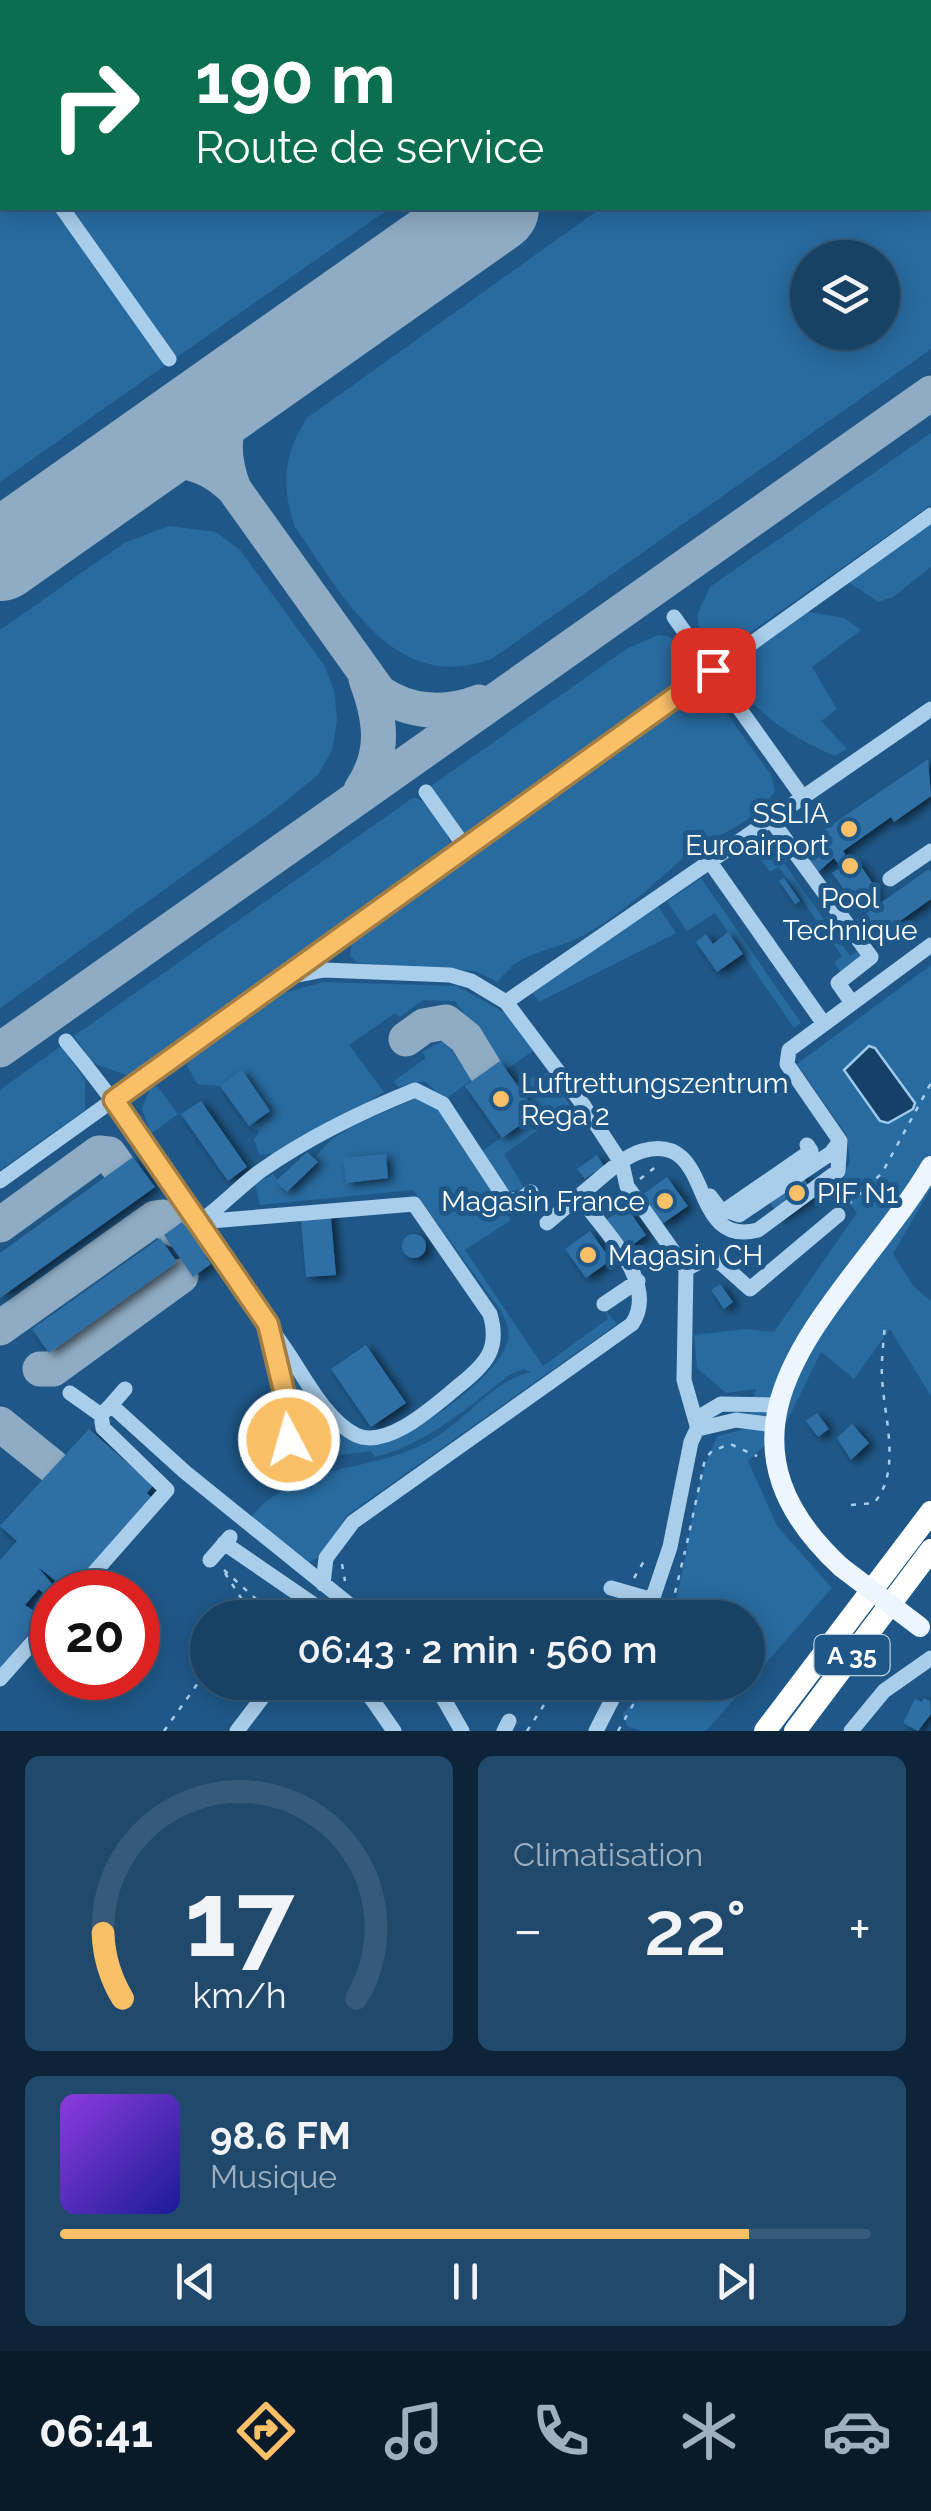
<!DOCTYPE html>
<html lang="fr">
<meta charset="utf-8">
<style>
:root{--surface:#174266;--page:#20496c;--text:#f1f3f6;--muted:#9eb0bf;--line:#365b7a;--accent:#f9c068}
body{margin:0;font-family:Raleway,sans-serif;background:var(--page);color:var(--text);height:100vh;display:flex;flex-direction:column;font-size:38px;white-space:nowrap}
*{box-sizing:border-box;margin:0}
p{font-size:32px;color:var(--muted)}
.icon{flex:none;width:55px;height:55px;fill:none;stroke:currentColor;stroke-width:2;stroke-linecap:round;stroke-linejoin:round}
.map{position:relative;height:1731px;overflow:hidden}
.details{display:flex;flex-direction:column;gap:25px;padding:25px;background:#0d2438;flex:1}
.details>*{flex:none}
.hud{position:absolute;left:0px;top:0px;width:932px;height:210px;box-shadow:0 5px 25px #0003,0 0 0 2px var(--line);background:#0b6e4f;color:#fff;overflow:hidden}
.controls{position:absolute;left:790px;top:240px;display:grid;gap:20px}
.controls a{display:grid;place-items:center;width:110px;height:110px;border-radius:50%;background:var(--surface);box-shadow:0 5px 25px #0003,0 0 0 2px var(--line);font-size:50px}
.speed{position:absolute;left:30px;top:1570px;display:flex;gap:20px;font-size:50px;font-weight:700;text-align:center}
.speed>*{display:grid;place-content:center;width:130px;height:130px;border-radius:50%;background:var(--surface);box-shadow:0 5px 25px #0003,0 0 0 2px var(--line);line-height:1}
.speed .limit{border:15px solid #d22;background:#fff;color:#111}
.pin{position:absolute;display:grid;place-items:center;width:85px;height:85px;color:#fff;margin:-42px;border-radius:20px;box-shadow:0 5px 15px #0006}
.me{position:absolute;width:110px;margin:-55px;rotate:354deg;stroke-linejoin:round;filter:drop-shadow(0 0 8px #0008)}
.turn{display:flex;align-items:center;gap:35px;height:210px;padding:0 30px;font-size:45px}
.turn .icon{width:130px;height:130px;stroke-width:2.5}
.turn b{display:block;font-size:70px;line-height:85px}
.big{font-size:75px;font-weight:600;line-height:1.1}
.details .widget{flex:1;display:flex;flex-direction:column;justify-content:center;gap:15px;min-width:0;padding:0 35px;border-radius:15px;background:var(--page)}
.details .dial{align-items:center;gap:0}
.dial svg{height:260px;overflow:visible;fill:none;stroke:var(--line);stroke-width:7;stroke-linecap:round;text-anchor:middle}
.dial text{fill:var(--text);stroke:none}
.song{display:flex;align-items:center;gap:30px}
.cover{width:120px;height:120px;border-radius:15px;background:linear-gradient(135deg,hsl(270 70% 55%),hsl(240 70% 35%))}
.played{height:10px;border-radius:5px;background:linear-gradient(90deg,var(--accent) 85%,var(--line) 85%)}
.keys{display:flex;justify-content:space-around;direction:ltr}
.heat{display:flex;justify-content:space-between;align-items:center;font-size:55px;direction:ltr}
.details .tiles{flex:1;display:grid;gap:25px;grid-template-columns:1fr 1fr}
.widget:last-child{grid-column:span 2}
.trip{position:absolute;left:190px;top:1600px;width:575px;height:100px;border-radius:50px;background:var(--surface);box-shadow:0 5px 25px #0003,0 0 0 2px var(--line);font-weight:600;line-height:100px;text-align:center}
.dock{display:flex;height:160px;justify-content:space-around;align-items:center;background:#091a29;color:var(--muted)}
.dock .icon{width:70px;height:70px}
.dock .selected{color:var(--accent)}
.dock b{font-size:45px;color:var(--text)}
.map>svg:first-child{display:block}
.green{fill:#286ba0;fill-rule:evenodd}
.water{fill:#154067;stroke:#9ccaec;stroke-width:2.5}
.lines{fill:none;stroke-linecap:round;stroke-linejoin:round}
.taxiway{stroke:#8facc4;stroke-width:35}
.runway{stroke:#8facc4;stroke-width:90}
.building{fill:#2e70a6;filter:url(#shadow)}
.path{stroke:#a9ceeb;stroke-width:2.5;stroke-dasharray:5 8;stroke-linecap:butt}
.minor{stroke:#a9ceeb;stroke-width:15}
.major{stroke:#edf6fe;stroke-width:20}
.highway{stroke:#fff;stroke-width:22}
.major-bridge{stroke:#edf6fe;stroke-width:20}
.route-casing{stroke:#a27d44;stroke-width:25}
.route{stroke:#f9c068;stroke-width:18}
.poi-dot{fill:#f9c068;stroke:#1f5888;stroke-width:4}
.labels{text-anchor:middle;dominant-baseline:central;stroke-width:10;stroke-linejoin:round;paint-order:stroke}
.shield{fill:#1f5888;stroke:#bccddb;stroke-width:2.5}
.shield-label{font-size:25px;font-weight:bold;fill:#fff}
.poi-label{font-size:28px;fill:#fff;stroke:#1f5888;text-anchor:start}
</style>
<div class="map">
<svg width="931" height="1731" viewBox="0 0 931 1731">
<defs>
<filter id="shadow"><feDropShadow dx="5.5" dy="3" stdDeviation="5" flood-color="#0009"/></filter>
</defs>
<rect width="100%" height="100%" fill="#1f5888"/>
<!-- green -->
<path class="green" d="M29,0H685L24,2Z
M894,0H931V349L493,658C394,697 343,595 295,527C281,486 283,455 307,418L601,208H930V2H890ZM808,258H882V332H808Z
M0,126L2,208H57L167,364L0,482Z
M67,208H390L174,359Z
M931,433V505L728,648L717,649L699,627L697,615L710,587Z
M931,522V567L893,597L878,602L847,581Z
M169,526L216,532L240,550L324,665L334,690L337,720L332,750L318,775L272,812L0,1008V630L124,543Z
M804,611L844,618L861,630L812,667L837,709L821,721L847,749L835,756C785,734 762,717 729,675L735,659Z
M659,635L670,637L691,662L689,676L464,834L431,786L628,648Z
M707,686L771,775L775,791C750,829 714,833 682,859C651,886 621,915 584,935C549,955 521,948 498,982L475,971L358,963L350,956L352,939L382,915L696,687Z
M414,797C431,803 447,826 450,844L440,854L372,907L129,1076L93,1063L74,1036Z
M778,836L792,856L784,863L850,956L859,950L865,957L842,974L834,963L842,956L779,867L770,872L755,852Z
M701,878L801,1023L794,1028L715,913L687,931L667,902Z
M658,906L676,933L539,1002L532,992Z
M931,965V1188L893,1254L914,1287L931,1301V1396L890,1329L854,1379L821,1352L783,1429L748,1461L777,1526L832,1588L706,1731H641L627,1726L622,1714L650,1683L748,1682V1618L671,1617C690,1560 689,1489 718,1436L744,1429L756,1389L726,1393L697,1368L694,1335L745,1329L774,1332L857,1213L836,1184L850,1163L847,1136L797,1064Z
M323,982L457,986L505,1013L533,1051L506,1070L455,1001L423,1000L400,1017L395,1013L349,1045L384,1092L285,1152L260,1155L254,1140L259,1131L249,1126L270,1111L220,1086L198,1084L187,1066L189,1060L284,993Z
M444,1040L473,1079L444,1100L425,1081L398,1087L394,1081L426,1058L422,1052Z
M61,1046L85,1080V1110L0,1170V1090Z
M548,1073L571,1107L504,1154L524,1188L509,1192L481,1152L536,1113L515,1082Z
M157,1086L178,1114L151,1134L142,1109L150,1088Z
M419,1097L435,1105L511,1220L465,1250L543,1366L608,1319L604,1309L617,1324L347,1515L321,1556L307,1563L251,1517C297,1461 373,1474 431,1440C467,1420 492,1381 531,1372L524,1369L509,1375C467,1408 427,1444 375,1457L371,1451L337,1455L282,1476L296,1429L283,1363C314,1379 320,1435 362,1444C398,1452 501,1376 508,1340C510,1329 506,1321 501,1311L413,1190L260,1205L255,1184L273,1174L287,1192L318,1163L314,1158L331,1140L355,1125Z"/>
<!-- water -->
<path class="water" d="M869,1046L875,1048L915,1103L913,1109L888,1123L880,1121L844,1070Z"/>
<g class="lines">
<!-- taxiway -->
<path class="taxiway" d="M117,474C160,455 199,454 234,489L379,692C409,713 445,715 479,702
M234,489C215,440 228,409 262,371
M361,790C386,753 381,719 366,679
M406,1039L424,1026L446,1022L466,1038L486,1071
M0,1050L931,393
M0,1225L99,1153L109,1154L119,1168
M0,1328L155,1218L162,1217L173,1229
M40,1369H53L181,1276
M0,1424L52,1466"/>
<!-- runway -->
<path class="runway" d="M785,2L788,0
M0,556L494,208"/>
</g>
<!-- building -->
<path class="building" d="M928,759L931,796L894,822L891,817L843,851L850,862L856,859L878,891L873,894L879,904L929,869L931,872V899L869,943L854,922L871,910L864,900L856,906L832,873L841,867L834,858L817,873L799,847Z
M784,878L800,901L795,904L779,881Z
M728,932L743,954L717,972L696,942L706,934L713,944Z
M500,1061L537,1113L502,1138L465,1086Z
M242,1070L270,1111L249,1126L220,1086Z
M201,1101L247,1167L228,1181L181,1114Z
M307,1152L318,1162L287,1192L276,1181Z
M386,1154L388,1178L346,1183L343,1158Z
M597,1155L604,1166L585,1179L577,1169Z
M133,1157L155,1187L0,1298V1253Z
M796,1167L815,1195L780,1218L769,1201Z
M667,1177L688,1206L662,1224L642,1195Z
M626,1206L646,1235L627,1249L606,1220Z
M330,1207L336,1275L306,1277L300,1209Z
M182,1222L209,1253L205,1255L211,1264L193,1277L164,1235Z
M590,1231L611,1260L586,1278L565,1249Z
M402 1246a12 12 0 1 1 24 0a12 12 0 1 1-24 0Z
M160,1238L177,1262L49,1353L32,1329Z
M720,1284L733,1302L724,1309L711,1290Z
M366,1345L406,1403L371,1427L331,1369Z
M817,1413L829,1429L818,1437L806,1421Z
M852,1424L869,1443L851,1460L837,1438Z
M89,1429L148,1481L152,1487L147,1493L152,1498L70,1592L38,1567L52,1584L44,1594L39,1589L25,1605L43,1617L0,1668V1560L17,1541L0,1526Z
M924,1698L930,1701L931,1714L918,1731L903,1723L915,1699L922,1702Z"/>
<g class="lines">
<!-- path -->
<path class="path" d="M858,911L867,905
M640,1179L658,1165
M848,1205L882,1173L931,1083
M851,1505L874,1503C902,1471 884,1417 882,1378C881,1359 884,1340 885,1322
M687,1543L705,1459L712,1451L730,1444L757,1456
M342,1564L345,1581
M224,1570L277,1618
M225,1573L241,1598L240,1607L247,1613L244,1618
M634,1578L647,1556
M601,1618L614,1604
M669,1618L685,1551
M164,1731L208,1669
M527,1731L559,1682
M618,1731L646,1682"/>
<!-- minor -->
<path class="minor" d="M16,2L20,0
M0,11L2,10
M0,118L2,122
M62,208L169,359
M674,617L804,799
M426,792L465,847
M772,821L871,957L838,983L852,1003
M710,862L824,1024
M890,879L931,851
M288,977L324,970L450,975L471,981L506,1002L584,1106L622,1164L627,1186L686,1269L684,1380L698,1429
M506,1002L931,709
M66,1041C146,1138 211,1245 284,1347C303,1374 325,1420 356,1435C389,1450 437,1403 461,1384C487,1363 500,1348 490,1314L414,1204L199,1222
M0,1181L931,515
M710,1196L719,1208L739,1215L831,1153L840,1141
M724,1211L811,1151L807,1145
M202,1220C223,1205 241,1185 262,1170C309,1137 363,1111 415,1090L443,1104L506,1200H519L531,1192
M547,1223L579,1196
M686,1269L707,1258L722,1264L750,1289L838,1215
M604,1304L638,1281
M270,1333C282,1386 296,1420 278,1473
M70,1393L101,1415L103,1428L167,1490L77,1592
M111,1405L125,1389
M101,1415L111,1405L185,1472L366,1618
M698,1429L736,1420L774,1425
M224,1543L326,1613
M210,1560L230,1537
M323,1584L326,1558L353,1522L632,1324C660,1283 602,1229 579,1196C597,1182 621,1157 642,1151C716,1130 686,1249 758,1230L838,1171L840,1141L787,1064L789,1050L931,945
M611,1588L653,1600
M646,1618L670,1547L691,1442L704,1414L721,1404L776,1405
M0,1679L52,1620
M360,1682L394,1731
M434,1682L462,1731
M237,1731L274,1682
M504,1731L509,1721
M596,1731L621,1682
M851,1731L884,1691L931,1658"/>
<!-- major -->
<path class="major" d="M841,1567C679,1417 853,1298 931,1166"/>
<!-- highway -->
<path class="highway" d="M765,1731L931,1512
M795,1731L931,1550"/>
<!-- major-bridge -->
<path class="major-bridge" d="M841,1567L920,1627"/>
</g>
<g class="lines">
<!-- route casing -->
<g class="route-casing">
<path id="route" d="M289,1440V1412L268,1324L114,1100L713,670"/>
</g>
<!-- route -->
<use href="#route" class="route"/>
</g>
<!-- markers -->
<g class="poi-dot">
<circle cx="849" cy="829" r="10"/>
<circle cx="850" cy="866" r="10"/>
<circle cx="501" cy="1099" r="10"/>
<circle cx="797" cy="1193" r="10"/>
<circle cx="665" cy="1201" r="10"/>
<circle cx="588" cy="1255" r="10"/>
</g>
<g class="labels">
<!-- shield labels -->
<rect class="shield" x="814.5" y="1635" width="75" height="40" rx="8"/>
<g class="shield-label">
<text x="852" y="1655">A 35</text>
</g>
<!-- poi labels -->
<g class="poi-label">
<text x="829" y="813" text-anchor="end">SSLIA<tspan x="829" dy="32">Euroairport</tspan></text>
<text x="850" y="898" text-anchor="middle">Pool<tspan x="850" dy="32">Technique</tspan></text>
<text x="521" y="1083">Luftrettungszentrum<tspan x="521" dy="32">Rega 2</tspan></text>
<text x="817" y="1193">PIF N1</text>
<text x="645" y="1201" text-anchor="end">Magasin France</text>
<text x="608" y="1255">Magasin CH</text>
</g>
</g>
</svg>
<div class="controls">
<a><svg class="icon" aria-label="layers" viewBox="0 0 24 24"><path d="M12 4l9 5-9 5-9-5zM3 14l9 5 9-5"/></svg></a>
</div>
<div class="speed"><div class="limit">20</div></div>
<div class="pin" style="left:713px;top:670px;background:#d93025"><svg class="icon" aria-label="arrive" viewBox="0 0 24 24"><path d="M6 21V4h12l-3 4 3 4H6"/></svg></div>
<svg class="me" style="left:289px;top:1440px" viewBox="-20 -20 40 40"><circle r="17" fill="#f9c068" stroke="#fff" stroke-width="3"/><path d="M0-11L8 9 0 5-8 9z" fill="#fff"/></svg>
<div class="trip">06:43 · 2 min · 560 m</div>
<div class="hud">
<div class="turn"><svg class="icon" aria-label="right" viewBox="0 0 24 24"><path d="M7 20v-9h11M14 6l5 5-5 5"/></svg><div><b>190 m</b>Route de service</div></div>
</div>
</div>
<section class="details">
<div class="tiles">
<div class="widget dial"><svg viewBox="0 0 100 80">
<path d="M14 69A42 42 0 1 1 86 69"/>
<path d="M14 69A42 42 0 0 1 8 49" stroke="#f9c068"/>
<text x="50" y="56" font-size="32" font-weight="700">17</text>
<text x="50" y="72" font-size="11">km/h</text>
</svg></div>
<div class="widget"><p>Climatisation</p>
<div class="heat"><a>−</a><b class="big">22°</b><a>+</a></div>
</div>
<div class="widget">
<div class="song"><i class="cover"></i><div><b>98.6 FM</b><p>Musique</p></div></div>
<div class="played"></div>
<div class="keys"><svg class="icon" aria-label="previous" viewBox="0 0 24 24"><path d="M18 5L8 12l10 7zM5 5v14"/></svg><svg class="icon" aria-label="pause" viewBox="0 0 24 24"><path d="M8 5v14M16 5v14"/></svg><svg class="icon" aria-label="next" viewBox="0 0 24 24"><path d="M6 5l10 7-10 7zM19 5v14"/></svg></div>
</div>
</div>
</section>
<nav class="dock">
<b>06:41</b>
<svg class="icon selected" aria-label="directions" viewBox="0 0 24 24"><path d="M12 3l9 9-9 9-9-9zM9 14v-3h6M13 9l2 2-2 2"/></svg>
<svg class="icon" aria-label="music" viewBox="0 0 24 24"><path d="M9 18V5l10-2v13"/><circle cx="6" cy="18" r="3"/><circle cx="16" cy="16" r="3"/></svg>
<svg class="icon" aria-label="phone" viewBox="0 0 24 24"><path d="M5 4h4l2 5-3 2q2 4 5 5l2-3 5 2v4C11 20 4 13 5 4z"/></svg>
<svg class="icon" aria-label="climate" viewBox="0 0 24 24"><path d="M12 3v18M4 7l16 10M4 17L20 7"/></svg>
<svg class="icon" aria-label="car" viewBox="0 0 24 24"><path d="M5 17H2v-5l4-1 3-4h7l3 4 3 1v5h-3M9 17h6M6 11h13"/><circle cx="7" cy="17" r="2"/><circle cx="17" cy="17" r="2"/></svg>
</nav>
